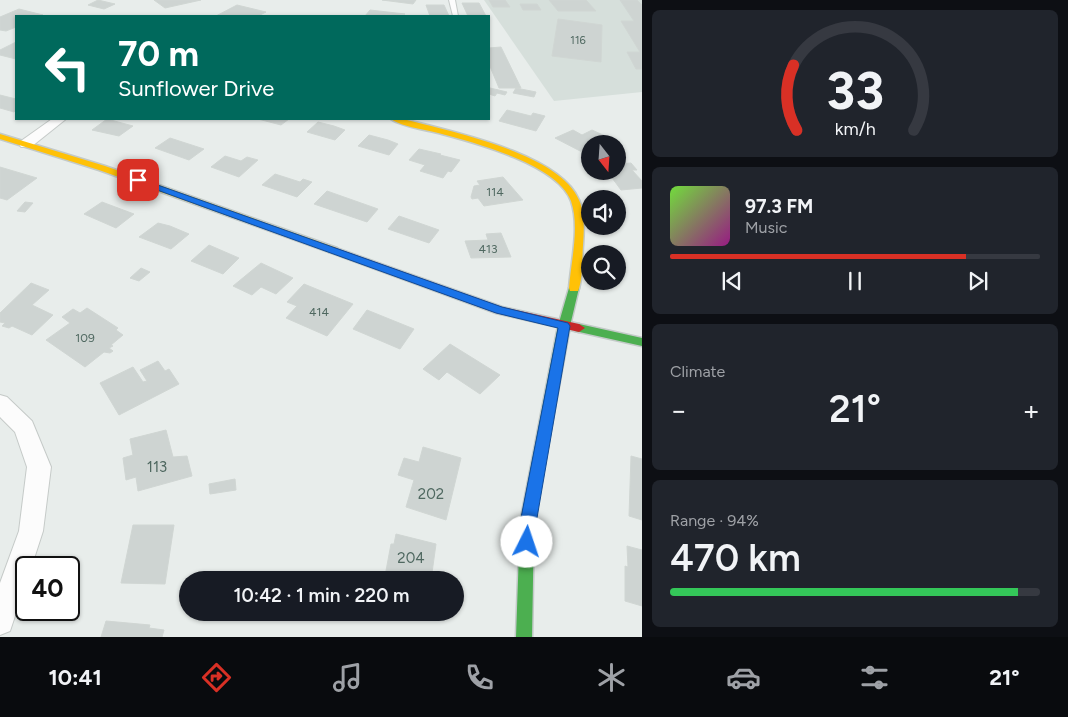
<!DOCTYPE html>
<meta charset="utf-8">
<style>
:root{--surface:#171b24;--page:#20242c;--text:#f1f3f6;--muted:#9ea1a6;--line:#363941;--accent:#d93025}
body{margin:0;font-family:Figtree,sans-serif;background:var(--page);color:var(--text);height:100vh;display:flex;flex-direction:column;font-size:19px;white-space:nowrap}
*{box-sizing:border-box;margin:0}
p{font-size:16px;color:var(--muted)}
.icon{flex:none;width:28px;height:28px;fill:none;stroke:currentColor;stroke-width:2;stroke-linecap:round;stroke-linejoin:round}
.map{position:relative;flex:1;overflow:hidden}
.side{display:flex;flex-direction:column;gap:10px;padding:10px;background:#0d0f14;width:426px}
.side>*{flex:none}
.guide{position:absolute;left:15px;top:15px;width:475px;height:105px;border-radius:0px;box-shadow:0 1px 4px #0004;background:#00695c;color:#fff;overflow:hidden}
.needle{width:32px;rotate:163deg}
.controls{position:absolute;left:581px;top:135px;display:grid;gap:10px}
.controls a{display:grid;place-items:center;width:45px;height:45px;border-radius:50%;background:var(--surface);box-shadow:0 1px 4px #0004;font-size:25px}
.speed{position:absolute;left:15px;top:556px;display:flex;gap:10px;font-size:25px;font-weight:700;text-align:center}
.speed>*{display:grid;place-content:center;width:65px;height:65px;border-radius:50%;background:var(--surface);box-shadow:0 1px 4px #0004;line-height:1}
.speed .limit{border:2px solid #111;border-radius:8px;background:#fff;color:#111}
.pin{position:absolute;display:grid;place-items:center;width:42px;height:42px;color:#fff;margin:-21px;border-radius:10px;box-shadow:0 2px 8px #0006}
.me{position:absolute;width:55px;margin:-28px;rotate:4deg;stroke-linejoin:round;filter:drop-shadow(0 0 4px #0008)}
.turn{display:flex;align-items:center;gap:18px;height:105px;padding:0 20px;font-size:22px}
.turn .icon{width:65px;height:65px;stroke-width:2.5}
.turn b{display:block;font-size:35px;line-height:42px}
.big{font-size:38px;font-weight:600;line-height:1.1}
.side .tile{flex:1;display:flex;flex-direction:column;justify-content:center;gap:8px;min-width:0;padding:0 18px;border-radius:8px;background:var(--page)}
.side .dial{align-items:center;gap:0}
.dial svg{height:130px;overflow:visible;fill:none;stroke:var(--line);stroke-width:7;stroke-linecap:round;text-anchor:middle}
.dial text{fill:var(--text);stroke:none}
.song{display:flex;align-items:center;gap:15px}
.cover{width:60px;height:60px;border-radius:8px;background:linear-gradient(135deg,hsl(100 70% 55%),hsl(310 70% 35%))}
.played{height:5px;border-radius:2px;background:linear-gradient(90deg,var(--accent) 80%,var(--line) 80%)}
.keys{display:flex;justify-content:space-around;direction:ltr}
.heat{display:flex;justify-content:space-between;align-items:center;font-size:28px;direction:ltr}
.charge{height:8px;border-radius:4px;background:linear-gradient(90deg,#34c759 94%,var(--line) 0)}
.trip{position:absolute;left:179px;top:571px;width:285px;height:50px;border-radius:25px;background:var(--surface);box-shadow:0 1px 4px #0004;font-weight:600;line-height:50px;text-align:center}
.menu{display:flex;height:80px;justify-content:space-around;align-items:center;background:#090b0e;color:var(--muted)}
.menu .icon{width:35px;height:35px}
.menu .active{color:var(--accent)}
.menu b{font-size:22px;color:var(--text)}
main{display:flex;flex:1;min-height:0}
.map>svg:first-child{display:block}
.built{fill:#d6dfdb}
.building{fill:#ced4d2;stroke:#d0d6d3}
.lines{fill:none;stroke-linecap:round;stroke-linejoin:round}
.lane-casing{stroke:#c5cac8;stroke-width:2}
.street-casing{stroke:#c5cac8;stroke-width:2}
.fast-casing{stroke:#c3cac8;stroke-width:3}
.slow-casing{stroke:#c3cac8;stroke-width:3}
.jam-casing{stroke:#c3cac8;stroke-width:3}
.lane{fill:#fcfcfc;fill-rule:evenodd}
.street{fill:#fcfcfc;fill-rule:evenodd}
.fast{fill:#4caf50;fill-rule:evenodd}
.slow{fill:#ffc107;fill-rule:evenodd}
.jam{fill:#c62828;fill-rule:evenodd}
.route{fill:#1a73e8;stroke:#114b97}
.labels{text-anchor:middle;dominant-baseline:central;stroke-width:4.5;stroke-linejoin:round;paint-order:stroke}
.far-number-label{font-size:11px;fill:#4f6860}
.number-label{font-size:12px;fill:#4f6860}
.near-number-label{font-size:15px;fill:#4f6860}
</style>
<main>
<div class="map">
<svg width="642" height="637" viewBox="0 0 642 637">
<rect width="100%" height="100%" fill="#e8edeb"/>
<!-- built -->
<path class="built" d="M484,0H642V92L554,101Z"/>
<!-- building -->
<path class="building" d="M98,0L115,4L104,9L88,5Z
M154,0H201L165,8Z
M382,0H416L413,4Z
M489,0H505L510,7H493Z
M549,0H586L596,11H558Z
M620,0H637L642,5V69H636L627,52H640L621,21H634Z
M462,3H479L486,16H468Z
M520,4H537L541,10H523Z
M237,5L266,12L258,16H216Z
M426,5H444L449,16H430Z
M19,9L43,15L16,16V27L6,31L0,30V17Z
M370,10L405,14L365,16Z
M558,19L602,25L601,62L552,56Z
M16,42V59L0,55V50Z
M501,47L521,88H499L489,64V48Z
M490,88L507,92L505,95L497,93L495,96L489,94Z
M516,88L536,92L534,97L513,93Z
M0,95L16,99V110L14,112L0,108Z
M507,110L531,116L533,113L545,116L536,131L499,121Z
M107,119L133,126L119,136L92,130Z
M258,119H289L281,125Z
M318,122L334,126L345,130L335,140L307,132Z
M573,130L582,135L592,130L614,140L606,144H590V151L584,153L555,138Z
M369,135L388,140L398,144L389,155L358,146Z
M170,138L204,149L189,160L155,148Z
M419,149L441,154L440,155L460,160L451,172L448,171L443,178L420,171L425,165L409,160Z
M225,156L241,161L247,157L258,160L239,177L211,167Z
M631,163L637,170H632L642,181V188L621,190L607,171H618V164Z
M0,167L37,178L7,200L0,198Z
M275,174L300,182L303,179L312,182L297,197L262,185Z
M503,177L523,200L484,206L478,198L472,199L471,197L474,186L480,185L477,181Z
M327,191L378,209L367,222L314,204Z
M25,202L33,203L25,212L17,211Z
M102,202L134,214L116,228L84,214Z
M399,216L439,230L429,243L388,229Z
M158,223L170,226L189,234L171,249L139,237Z
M501,233L511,257L471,258L465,241L488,240L486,234Z
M209,245L239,258L223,274L191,261Z
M261,263L293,278L276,294L261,287L252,295L233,286Z
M141,268L150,272L139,281L130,278Z
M31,283L49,290L32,305L53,315L32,335L12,326L9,328L2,326L5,323L0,322V313Z
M304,284L353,304L327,336L286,318L297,306L287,302Z
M87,308L118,328L116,330L123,335L111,345L113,346L109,348L113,351L110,353L104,352L85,367L46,340L70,323L62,317L73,309L80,313Z
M367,310L414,329L400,349L353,329Z
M450,344L500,375L480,394L447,372L439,380L423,369Z
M158,361L165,371L169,369L179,384L119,415L100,383L133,367L143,382L147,381L140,370Z
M166,430L173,457L187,456L192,476L138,491L136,477L126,480L123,458L133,455L130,439Z
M423,447L461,458L446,520L406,507L414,480L398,475L404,458L419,462Z
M631,456L642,459V520L629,516Z
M235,479L236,490L210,494L209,484Z
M133,525H174L165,584L121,583Z
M396,534L436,544L431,580H368L369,572L385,576L391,544H394Z
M627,546L642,550V606L625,601V566L628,567Z
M106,621L150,625L149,628L164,630L162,637H101Z"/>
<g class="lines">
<!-- lane casing -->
<g class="lane-casing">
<path id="lane" d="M449,0H455L458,16H453Z"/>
</g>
<!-- street casing -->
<g class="street-casing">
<path id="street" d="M52,119H66L31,147H21L19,144L21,141Z
M0,395L7,397L32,421L51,467L43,531L31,568H26V583L10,631L0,635V583L19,531L27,467L15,432L0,417Z"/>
</g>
<!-- fast casing -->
<g class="fast-casing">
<path id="fast" d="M574,284L579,288L570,326L534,523L532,637H516L520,523L558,326L569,288Z
M579,324L642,338V346L575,331L573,328Z"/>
</g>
<!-- slow casing -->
<g class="slow-casing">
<path id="slow" d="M391,119H403C449,131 559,153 579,200C585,213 584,231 583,245C582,257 583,280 578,291H570L569,288C571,261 580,227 571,201C558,165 476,143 442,134C428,130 402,127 391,119Z
M0,134L105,166L337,248L338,250L337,252H329L99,170L0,139Z"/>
</g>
<!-- jam casing -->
<g class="jam-casing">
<path id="jam" d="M333,247L502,307L579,324L585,328L579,332L496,313L329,252L328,250Z"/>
</g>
<!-- lane -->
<use href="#lane" class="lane"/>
<!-- street -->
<use href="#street" class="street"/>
<!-- fast -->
<use href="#fast" class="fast"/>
<!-- slow -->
<use href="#slow" class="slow"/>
<!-- jam -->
<use href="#jam" class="jam"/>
</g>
<!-- route -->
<path class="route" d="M138,178L502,307L568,323L570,326L532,547L527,549L521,547L519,542L520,523L558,328L496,313L135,182L133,180Z"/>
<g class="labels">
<!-- far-number labels -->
<g class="far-number-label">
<text x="578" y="40">116</text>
</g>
<!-- number labels -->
<g class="number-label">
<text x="495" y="192">114</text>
<text x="488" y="249">413</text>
<text x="319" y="312">414</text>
<text x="85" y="338">109</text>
</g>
<!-- near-number labels -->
<g class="near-number-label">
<text x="157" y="467">113</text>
<text x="431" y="494">202</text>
<text x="411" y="558">204</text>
</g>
</g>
</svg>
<div class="controls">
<a><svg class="needle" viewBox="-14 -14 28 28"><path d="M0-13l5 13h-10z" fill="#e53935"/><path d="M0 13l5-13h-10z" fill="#9ea1a6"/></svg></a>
<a><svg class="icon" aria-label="sound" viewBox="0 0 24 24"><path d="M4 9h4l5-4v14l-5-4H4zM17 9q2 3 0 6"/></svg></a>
<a><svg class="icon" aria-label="search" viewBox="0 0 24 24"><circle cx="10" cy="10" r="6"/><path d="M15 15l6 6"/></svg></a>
</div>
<div class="speed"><div class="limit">40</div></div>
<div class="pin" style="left:138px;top:180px;background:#d93025"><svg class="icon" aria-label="arrive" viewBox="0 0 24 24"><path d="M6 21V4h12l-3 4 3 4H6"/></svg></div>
<svg class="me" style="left:527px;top:542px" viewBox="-20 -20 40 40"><circle r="19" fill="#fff"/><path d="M0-13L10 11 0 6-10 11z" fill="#1a73e8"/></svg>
<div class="trip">10:42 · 1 min · 220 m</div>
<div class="guide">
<div class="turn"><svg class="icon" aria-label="left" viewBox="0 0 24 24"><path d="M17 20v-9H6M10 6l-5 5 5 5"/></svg><div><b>70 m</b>Sunflower Drive</div></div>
</div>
</div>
<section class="side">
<div class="tile dial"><svg viewBox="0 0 100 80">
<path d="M14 69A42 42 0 1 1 86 69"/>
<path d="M14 69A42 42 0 0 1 12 29" stroke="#d93025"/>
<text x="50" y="56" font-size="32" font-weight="700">33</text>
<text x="50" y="72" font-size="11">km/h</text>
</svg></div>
<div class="tile">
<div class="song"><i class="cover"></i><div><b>97.3 FM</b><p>Music</p></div></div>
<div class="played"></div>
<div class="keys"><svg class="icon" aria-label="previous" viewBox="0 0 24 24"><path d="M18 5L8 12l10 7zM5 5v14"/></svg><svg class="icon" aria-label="pause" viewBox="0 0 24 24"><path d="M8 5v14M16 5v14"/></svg><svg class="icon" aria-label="next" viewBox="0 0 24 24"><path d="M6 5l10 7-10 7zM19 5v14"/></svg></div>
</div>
<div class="tile"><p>Climate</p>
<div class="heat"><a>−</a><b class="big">21°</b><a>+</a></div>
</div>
<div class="tile"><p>Range · 94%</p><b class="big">470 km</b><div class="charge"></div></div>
</section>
</main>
<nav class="menu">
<b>10:41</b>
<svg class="icon active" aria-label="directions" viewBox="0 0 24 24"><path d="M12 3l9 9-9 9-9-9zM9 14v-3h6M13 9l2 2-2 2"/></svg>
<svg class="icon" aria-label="music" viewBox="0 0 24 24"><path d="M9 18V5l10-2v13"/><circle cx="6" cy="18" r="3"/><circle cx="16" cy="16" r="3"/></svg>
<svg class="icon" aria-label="phone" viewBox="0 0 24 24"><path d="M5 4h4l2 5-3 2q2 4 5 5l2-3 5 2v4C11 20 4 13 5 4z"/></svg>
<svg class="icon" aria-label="climate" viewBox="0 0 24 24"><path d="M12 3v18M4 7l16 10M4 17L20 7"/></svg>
<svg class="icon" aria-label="car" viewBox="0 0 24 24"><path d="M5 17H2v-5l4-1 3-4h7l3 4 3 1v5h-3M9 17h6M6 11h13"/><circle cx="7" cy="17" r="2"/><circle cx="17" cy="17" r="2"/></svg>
<svg class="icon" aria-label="filters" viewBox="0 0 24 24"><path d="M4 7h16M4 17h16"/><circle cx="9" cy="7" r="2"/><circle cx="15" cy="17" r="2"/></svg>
<b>21°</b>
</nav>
